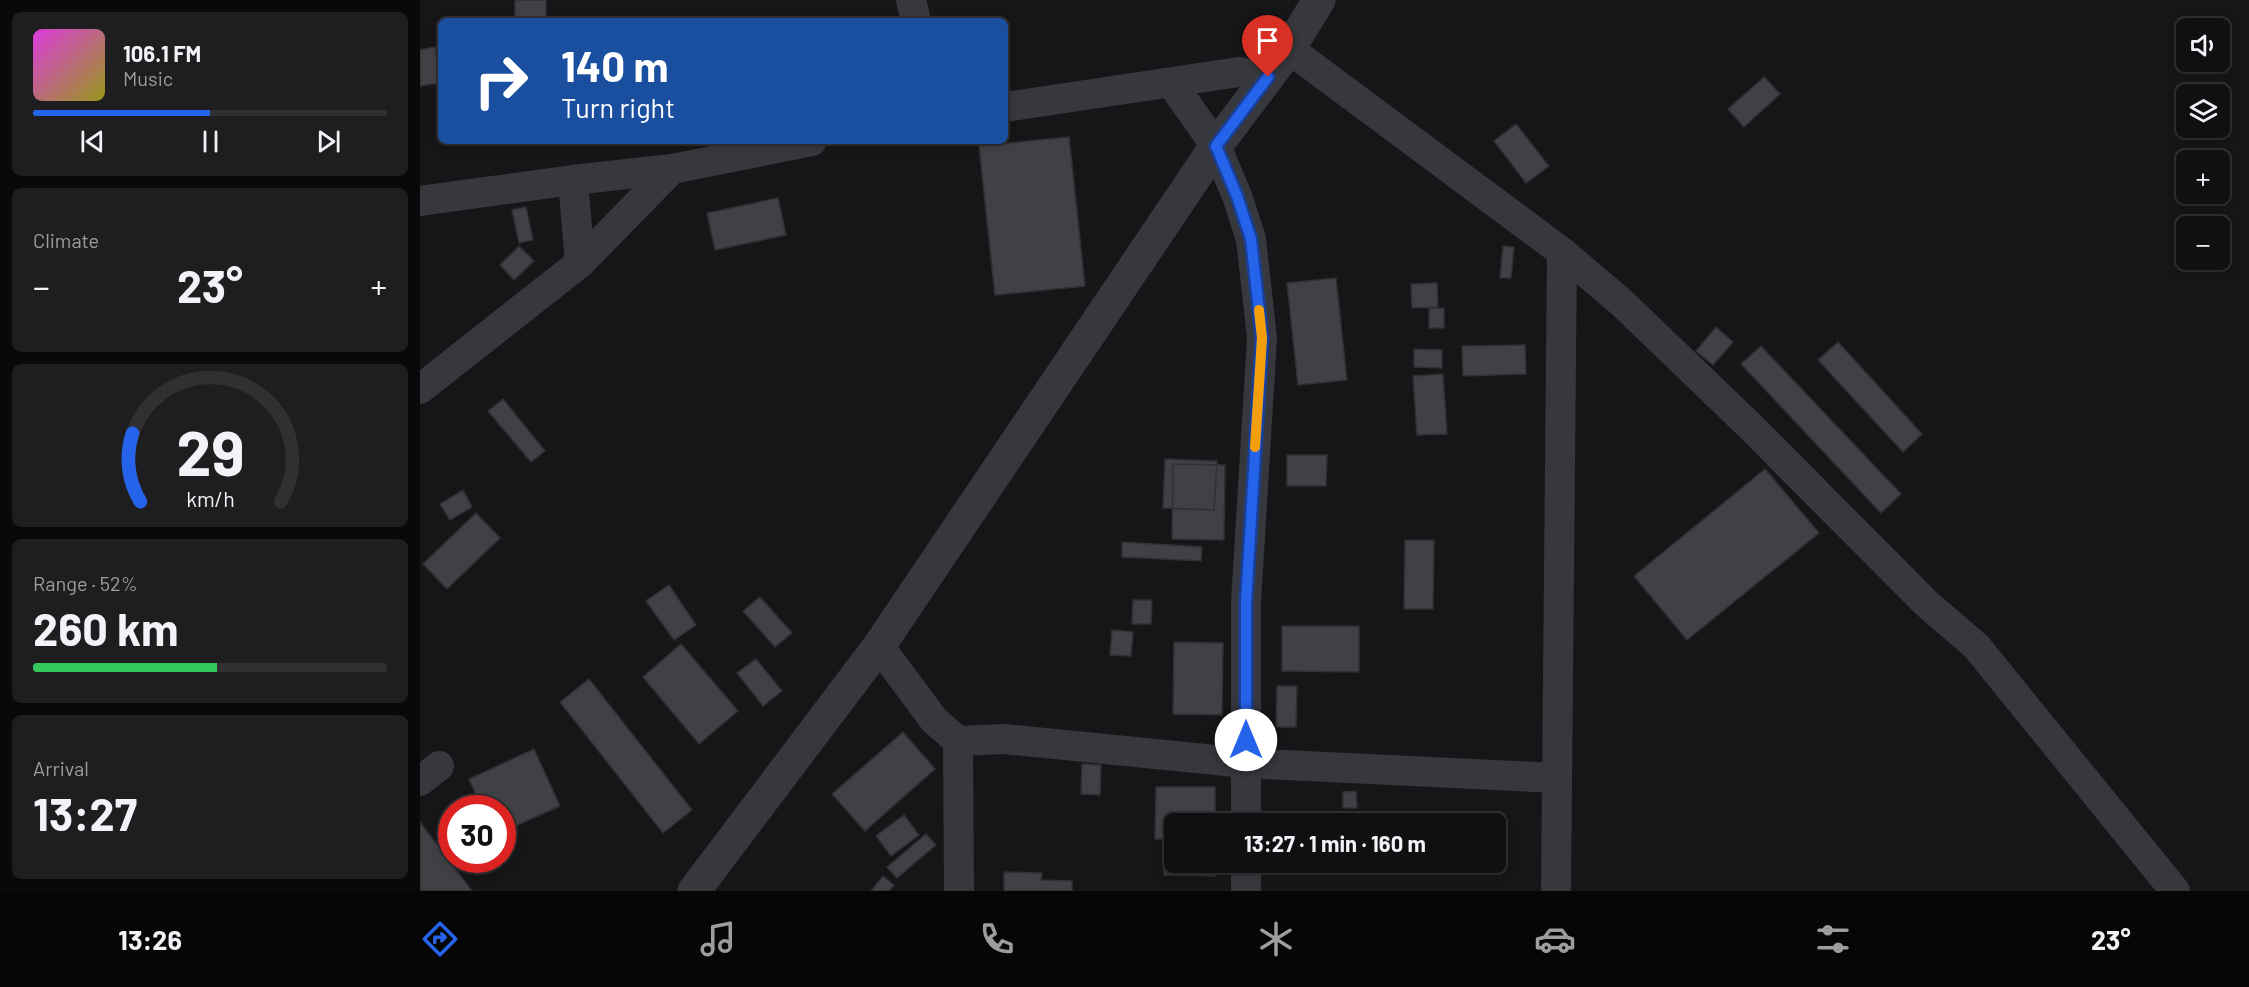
<!DOCTYPE html>
<meta charset="utf-8">
<style>
:root{--surface:#101012;--page:#1e1e20;--text:#f1f3f6;--muted:#9c9d9f;--line:#303032;--accent:#2563eb}
body{margin:0;font-family:Barlow,sans-serif;background:var(--page);color:var(--text);height:100vh;display:flex;flex-direction:column;font-size:22px;white-space:nowrap}
*{box-sizing:border-box;margin:0}
p{font-size:20px;color:var(--muted)}
.icon{flex:none;width:33px;height:33px;fill:none;stroke:currentColor;stroke-width:2;stroke-linecap:round;stroke-linejoin:round}
.map{position:relative;flex:1;overflow:hidden}
.panel{display:flex;flex-direction:column;gap:12px;padding:12px;background:#09090a;width:420px}
.panel>*{flex:none}
.top-card{position:absolute;left:18px;top:18px;width:570px;height:126px;border-radius:9px;box-shadow:0 3px 9px #0003,0 0 0 2px var(--line);background:#1a4fa0;color:#fff;overflow:hidden}
.buttons{position:absolute;left:1756px;top:18px;display:grid;gap:12px}
.buttons a{display:grid;place-items:center;width:54px;height:54px;border-radius:9px;background:var(--surface);box-shadow:0 3px 9px #0003,0 0 0 2px var(--line);font-size:30px}
.speed{position:absolute;left:18px;top:795px;display:flex;gap:12px;font-size:30px;font-weight:700;text-align:center}
.speed>*{display:grid;place-content:center;width:78px;height:78px;border-radius:50%;background:var(--surface);box-shadow:0 3px 9px #0003,0 0 0 2px var(--line);line-height:1}
.speed .limit{border:9px solid #d22;background:#fff;color:#111}
.pin{position:absolute;display:grid;place-items:center;width:51px;height:51px;color:#fff;margin:-62px -26px;border-radius:50% 50% 50% 0;rotate:-45deg;box-shadow:0 0 6px #0007}
.pin .icon{rotate:45deg}
.me{position:absolute;width:66px;margin:-33px;rotate:0deg;stroke-linejoin:round;filter:drop-shadow(0 0 4px #0008)}
.turn{display:flex;align-items:center;gap:21px;height:126px;padding:0 24px;font-size:27px}
.turn .icon{width:78px;height:78px;stroke-width:2.5}
.turn b{display:block;font-size:42px;line-height:51px}
.big{font-size:45px;font-weight:700;line-height:1.1}
.panel .card{flex:1;display:flex;flex-direction:column;justify-content:center;gap:9px;min-width:0;padding:0 21px;border-radius:9px;background:var(--page)}
.panel .dial{align-items:center;gap:0}
.dial svg{height:156px;overflow:visible;fill:none;stroke:var(--line);stroke-width:7;stroke-linecap:round;text-anchor:middle}
.dial text{fill:var(--text);stroke:none}
.song{display:flex;align-items:center;gap:18px}
.cover{width:72px;height:72px;border-radius:9px;background:linear-gradient(135deg,hsl(300 70% 55%),hsl(60 70% 35%))}
.played{height:6px;border-radius:3px;background:linear-gradient(90deg,var(--accent) 50%,var(--line) 50%)}
.keys{display:flex;justify-content:space-around;direction:ltr}
.heat{display:flex;justify-content:space-between;align-items:center;font-size:33px;direction:ltr}
.charge{height:9px;border-radius:4px;background:linear-gradient(90deg,#34c759 52%,var(--line) 0)}
.trip{position:absolute;left:744px;top:813px;width:342px;height:60px;border-radius:9px;background:var(--surface);box-shadow:0 3px 9px #0003,0 0 0 2px var(--line);font-weight:700;line-height:60px;text-align:center}
.dock{display:flex;height:96px;justify-content:space-around;align-items:center;background:#060607;color:var(--muted)}
.dock .icon{width:42px;height:42px}
.dock .current{color:var(--accent)}
.dock b{font-size:27px;color:var(--text)}
main{display:flex;flex:1;min-height:0}
.map>svg:first-child{display:block}
.building{fill:#404145;stroke:#303034;stroke-width:1.5}
.lines{fill:none;stroke-linecap:round;stroke-linejoin:round}
.minor{stroke:#37383d;stroke-width:30}
.tertiary{stroke:#37383d;stroke-width:33}
.route-casing{stroke:#184099;stroke-width:15}
.route{stroke:#2563eb;stroke-width:10}
.slow{stroke:#f59e0b;stroke-width:10}
</style>
<main>
<section class="panel">
<div class="card">
<div class="song"><i class="cover"></i><div><b>106.1 FM</b><p>Music</p></div></div>
<div class="played"></div>
<div class="keys"><svg class="icon" aria-label="previous" viewBox="0 0 24 24"><path d="M18 5L8 12l10 7zM5 5v14"/></svg><svg class="icon" aria-label="pause" viewBox="0 0 24 24"><path d="M8 5v14M16 5v14"/></svg><svg class="icon" aria-label="next" viewBox="0 0 24 24"><path d="M6 5l10 7-10 7zM19 5v14"/></svg></div>
</div>
<div class="card"><p>Climate</p>
<div class="heat"><a>−</a><b class="big">23°</b><a>+</a></div>
</div>
<div class="card dial"><svg viewBox="0 0 100 80">
<path d="M14 69A42 42 0 1 1 86 69"/>
<path d="M14 69A42 42 0 0 1 10 34" stroke="#2563eb"/>
<text x="50" y="56" font-size="32" font-weight="700">29</text>
<text x="50" y="72" font-size="11">km/h</text>
</svg></div>
<div class="card"><p>Range · 52%</p><b class="big">260 km</b><div class="charge"></div></div>
<div class="card"><p>Arrival</p><b class="big">13:27</b></div>
</section>
<div class="map">
<svg width="1829" height="891" viewBox="0 0 1829 891">
<rect width="100%" height="100%" fill="#161618"/>
<!-- building -->
<path class="building" d="M95,0H126V21H95Z
M15,47L20,83L0,86V50Z
M1344,77L1360,94L1324,127L1308,109Z
M1096,124L1129,166L1106,183L1074,141Z
M649,137L665,286L575,295L559,146Z
M358,198L366,235L295,250L287,213Z
M106,207L113,240L99,243L92,210Z
M99,246L114,261L94,280L80,265Z
M1083,246L1094,247L1091,278H1080Z
M916,278L927,380L878,385L867,283Z
M1017,283L1018,307L992,308L991,284Z
M1009,308H1024V328H1009Z
M1296,327L1313,342L1293,365L1276,351Z
M1418,342L1502,434L1483,452L1398,360Z
M1105,345L1106,374L1043,376L1042,346Z
M1341,346L1481,494L1461,513L1321,364Z
M994,349L1022,350V368L994,367Z
M1023,374L1027,434L997,435L993,376Z
M83,399L125,451L111,462L68,411Z
M867,455H907L906,486H867Z
M745,459L797,461L794,510L743,508Z
M753,464L805,465L804,540L752,539Z
M1345,469L1399,533L1267,640L1214,576Z
M43,490L52,507L30,520L20,504Z
M56,513L80,538L27,589L3,564Z
M985,540H1014L1013,609H984Z
M702,542L782,547L781,561L702,557Z
M249,585L276,625L254,640L226,601Z
M340,597L372,633L355,647L323,611Z
M713,600H732L731,624H712Z
M862,626H939V672L862,671Z
M692,630L713,632L711,656L690,655Z
M754,642L803,643L802,715L753,714Z
M261,644L318,711L279,744L223,677Z
M336,659L362,691L343,706L317,673Z
M169,679L272,810L243,833L140,702Z
M857,686H877L876,727H856Z
M483,732L515,769L445,831L412,794Z
M114,749L140,806L82,832V808H62L49,779Z
M662,764L681,765L680,795L661,794Z
M736,787H795V824H754V862H795V876L744,875V839H735Z
M936,791L937,808H923V792Z
M484,815L499,835L471,856L456,836Z
M0,822L52,891H0Z
M506,834L516,845L477,878L467,867Z
M584,872L622,873L621,880L652,881V891H584Z
M463,876L474,885L469,891H451Z"/>
<g class="lines">
<!-- minor -->
<path class="minor" d="M491,0L496,21
M869,49L1142,252L1201,302L1331,427L1506,603L1556,646L1755,891
M752,84L796,146L817,196L831,239L842,338L826,602V824
M585,107L819,72L848,77
M153,180L160,263
M0,201L153,180L252,169L392,141
M0,389L160,263L252,169
M459,646L514,720L538,741L584,739L826,763L1137,778
M538,741L539,891
M0,781L19,766
M826,891V862
M1136,891L1142,252"/>
<!-- tertiary -->
<path class="tertiary" d="M274,891L459,646L796,146L869,49L899,0"/>
</g>
<g class="lines">
<!-- route casing -->
<g class="route-casing">
<path id="route" d="M826,740V602L842,338L831,239L817,196L796,146L848,77"/>
</g>
<!-- route -->
<use href="#route" class="route"/>
<!-- slow -->
<path class="slow" d="M835,447L842,338L839,310"/>
</g>
</svg>
<div class="buttons">
<a><svg class="icon" aria-label="sound" viewBox="0 0 24 24"><path d="M4 9h4l5-4v14l-5-4H4zM17 9q2 3 0 6"/></svg></a>
<a><svg class="icon" aria-label="layers" viewBox="0 0 24 24"><path d="M12 4l9 5-9 5-9-5zM3 14l9 5 9-5"/></svg></a>
<a>+</a>
<a>−</a>
</div>
<div class="speed"><div class="limit">30</div></div>
<div class="pin" style="left:848px;top:77px;background:#d93025"><svg class="icon" aria-label="arrive" viewBox="0 0 24 24"><path d="M6 21V4h12l-3 4 3 4H6"/></svg></div>
<svg class="me" style="left:826px;top:740px" viewBox="-20 -20 40 40"><circle r="19" fill="#fff"/><path d="M0-13L10 11 0 6-10 11z" fill="#2563eb"/></svg>
<div class="trip">13:27 · 1 min · 160 m</div>
<div class="top-card">
<div class="turn"><svg class="icon" aria-label="right" viewBox="0 0 24 24"><path d="M7 20v-9h11M14 6l5 5-5 5"/></svg><div><b>140 m</b>Turn right</div></div>
</div>
</div>
</main>
<nav class="dock">
<b>13:26</b>
<svg class="icon current" aria-label="directions" viewBox="0 0 24 24"><path d="M12 3l9 9-9 9-9-9zM9 14v-3h6M13 9l2 2-2 2"/></svg>
<svg class="icon" aria-label="music" viewBox="0 0 24 24"><path d="M9 18V5l10-2v13"/><circle cx="6" cy="18" r="3"/><circle cx="16" cy="16" r="3"/></svg>
<svg class="icon" aria-label="phone" viewBox="0 0 24 24"><path d="M5 4h4l2 5-3 2q2 4 5 5l2-3 5 2v4C11 20 4 13 5 4z"/></svg>
<svg class="icon" aria-label="climate" viewBox="0 0 24 24"><path d="M12 3v18M4 7l16 10M4 17L20 7"/></svg>
<svg class="icon" aria-label="car" viewBox="0 0 24 24"><path d="M5 17H2v-5l4-1 3-4h7l3 4 3 1v5h-3M9 17h6M6 11h13"/><circle cx="7" cy="17" r="2"/><circle cx="17" cy="17" r="2"/></svg>
<svg class="icon" aria-label="filters" viewBox="0 0 24 24"><path d="M4 7h16M4 17h16"/><circle cx="9" cy="7" r="2"/><circle cx="15" cy="17" r="2"/></svg>
<b>23°</b>
</nav>
